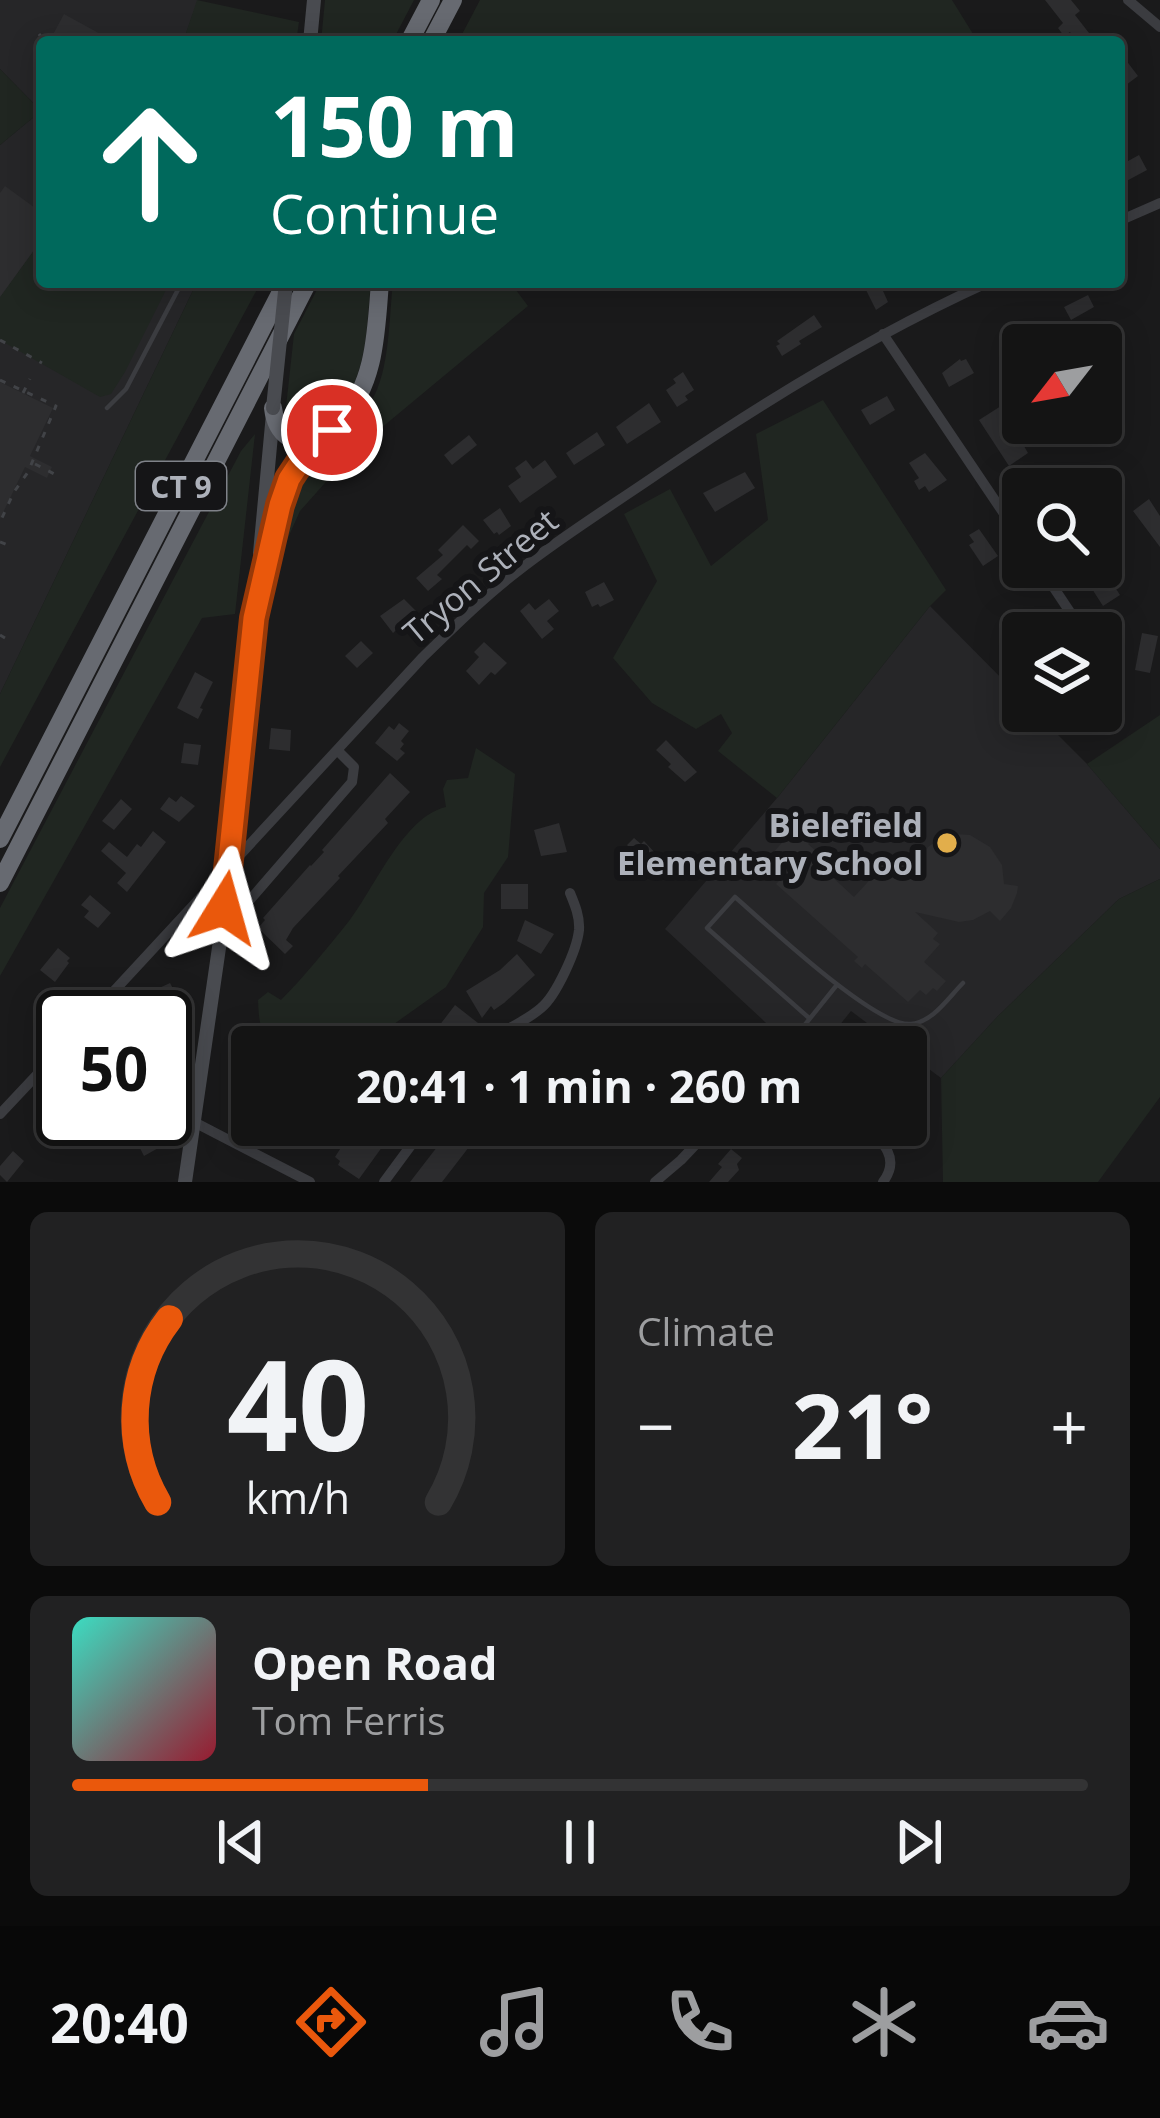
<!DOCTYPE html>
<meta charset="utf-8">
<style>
:root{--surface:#141414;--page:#212122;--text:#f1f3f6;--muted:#9d9ea0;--line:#333334;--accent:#ea580c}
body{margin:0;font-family:"Open Sans",sans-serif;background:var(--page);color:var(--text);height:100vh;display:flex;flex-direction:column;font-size:45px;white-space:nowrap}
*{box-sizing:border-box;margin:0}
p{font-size:39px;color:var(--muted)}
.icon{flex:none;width:66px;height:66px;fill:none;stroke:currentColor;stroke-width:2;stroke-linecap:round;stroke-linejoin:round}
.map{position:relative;height:1182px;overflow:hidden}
.drawer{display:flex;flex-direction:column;gap:30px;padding:30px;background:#0b0b0b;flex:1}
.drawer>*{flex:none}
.guide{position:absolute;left:36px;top:36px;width:1089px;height:252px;border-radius:12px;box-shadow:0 6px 30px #0003,0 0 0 3px var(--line);background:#00695c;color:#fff;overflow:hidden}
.needle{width:78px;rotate:239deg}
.buttons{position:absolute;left:1002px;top:324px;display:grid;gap:24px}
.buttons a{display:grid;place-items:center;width:120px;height:120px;border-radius:12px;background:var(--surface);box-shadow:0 6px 30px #0003,0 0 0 3px var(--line);font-size:60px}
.speed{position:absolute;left:36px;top:990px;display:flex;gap:24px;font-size:60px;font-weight:700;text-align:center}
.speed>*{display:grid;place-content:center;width:156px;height:156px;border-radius:50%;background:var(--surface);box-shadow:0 6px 30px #0003,0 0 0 3px var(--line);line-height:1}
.speed .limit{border:6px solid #111;border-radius:18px;background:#fff;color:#111}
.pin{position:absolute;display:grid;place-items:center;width:102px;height:102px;color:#fff;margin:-51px;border:6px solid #fff;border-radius:50%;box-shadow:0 3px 12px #0007}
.me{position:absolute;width:132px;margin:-66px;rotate:8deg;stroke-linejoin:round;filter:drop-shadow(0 0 9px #0008)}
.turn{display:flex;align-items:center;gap:42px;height:252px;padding:0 36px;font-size:54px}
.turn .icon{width:156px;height:156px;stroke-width:2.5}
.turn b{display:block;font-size:84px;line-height:102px}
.big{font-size:90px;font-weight:700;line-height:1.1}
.drawer .card{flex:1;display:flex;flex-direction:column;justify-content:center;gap:18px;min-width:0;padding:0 42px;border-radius:18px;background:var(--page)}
.drawer .dial{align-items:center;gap:0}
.dial svg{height:312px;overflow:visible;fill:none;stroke:var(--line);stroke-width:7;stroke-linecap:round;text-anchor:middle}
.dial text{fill:var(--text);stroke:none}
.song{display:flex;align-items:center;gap:36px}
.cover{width:144px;height:144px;border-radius:18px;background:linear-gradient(135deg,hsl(170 70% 55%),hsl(350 70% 35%))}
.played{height:12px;border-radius:6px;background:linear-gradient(90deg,var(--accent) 35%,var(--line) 35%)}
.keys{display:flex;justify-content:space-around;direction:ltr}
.heat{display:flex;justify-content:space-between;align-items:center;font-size:66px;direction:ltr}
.drawer .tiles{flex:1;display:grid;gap:30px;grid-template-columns:1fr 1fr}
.card:last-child{grid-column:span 2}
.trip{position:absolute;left:231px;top:1026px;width:696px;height:120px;border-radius:12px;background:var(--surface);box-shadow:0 6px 30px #0003,0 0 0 3px var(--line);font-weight:700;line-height:120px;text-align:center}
.tabs{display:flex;height:192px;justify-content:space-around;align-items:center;background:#080808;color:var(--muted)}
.tabs .icon{width:84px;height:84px}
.tabs .on{color:var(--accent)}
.tabs b{font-size:54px;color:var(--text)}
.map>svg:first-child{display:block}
.built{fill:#262628}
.green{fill:#202621}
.building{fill:#2d2d2f}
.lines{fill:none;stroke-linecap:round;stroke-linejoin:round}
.path{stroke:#414347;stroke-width:3;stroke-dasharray:6 9;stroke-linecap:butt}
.lane{stroke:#3b3c40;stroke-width:4.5}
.street{stroke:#3b3c40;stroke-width:10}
.secondary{stroke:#494b50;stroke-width:14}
.highway{stroke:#676a71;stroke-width:18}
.secondary-bridge{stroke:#494b50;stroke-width:14}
.route-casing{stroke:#983908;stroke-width:30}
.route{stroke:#ea580c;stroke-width:21}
.poi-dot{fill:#e2ae4b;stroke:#151517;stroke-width:4.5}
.labels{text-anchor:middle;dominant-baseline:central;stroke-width:12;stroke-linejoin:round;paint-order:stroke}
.shield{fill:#151517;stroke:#7f8289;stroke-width:3}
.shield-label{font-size:30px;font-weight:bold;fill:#adb1ba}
.street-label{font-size:33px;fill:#adb1ba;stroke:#151517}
.poi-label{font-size:33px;font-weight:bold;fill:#adb1ba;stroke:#151517;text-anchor:end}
</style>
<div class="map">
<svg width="1160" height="1182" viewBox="0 0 1160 1182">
<rect width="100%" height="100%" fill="#1a1a1b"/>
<!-- built -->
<path class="built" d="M0,0H198L183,42H42V282H197L0,694V145L41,111L0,69Z
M930,606L1023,700V711H1034L1087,764L1160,849V879L1119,899L998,1016L941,1078L906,1052V1047H899L851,1011L822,1047H792L665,929L777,798Z"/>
<!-- green -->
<path class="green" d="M197,0L299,22L296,42H183Z
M325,0H414L392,42H321Z
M480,0H952L978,42H458Z
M0,69L41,111L0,145Z
M42,239V282H170L125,372L111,394L100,397L0,340V297Z
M197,282H261L0,767V694Z
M321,282H371C365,337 369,380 327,422C320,430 314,435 303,434C292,433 288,427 285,416L294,334Z
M393,282H510L528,306L380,429L363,456L333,474L300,511L278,560C282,540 282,516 289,496C303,453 352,437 372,400C390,369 389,317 393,282Z
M823,400L946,590L930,606L777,798L718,751L732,733L721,714L696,729L652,703L613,658L657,581L624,514L670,489L711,566L768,520L756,434Z
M255,434L235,614L202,618L0,976V908L241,451Z
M1160,715V849L1087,764Z
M476,748L515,774L508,857L484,893L483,927L446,987L394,1024L375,1047H278C259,1035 259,1021 258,1000L268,992L281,1000C305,976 328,947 349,921C374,889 404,816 446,807L443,789L447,780L468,778Z
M1160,879V1097L1098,1182H943L941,1078L998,1016L1119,899Z
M276,1125H328L329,1130L318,1148L312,1128L298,1146L280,1137Z"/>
<!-- building -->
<path class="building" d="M1045,0H1071L1080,11L1075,15L1096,42H1078L1070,32L1064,36L1058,28L1063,23Z
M64,14L115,42H49Z
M1119,51L1138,76L1126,85L1119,76Z
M1139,155L1147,170L1119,185V166Z
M5,186L42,213V239L0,297V193Z
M862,282H879L888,302L876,310Z
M1088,295L1094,307L1071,320L1064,307Z
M814,315L822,327L799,341L801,344L782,356L776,346L780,344L777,341Z
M960,359L961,361L966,359L974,373L949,387L942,373Z
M683,372L694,390L685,396L688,400L677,407L666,390L676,383L673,379Z
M0,382L53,408L30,456L52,467L47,478L25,467L0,519Z
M887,396L895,410L870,425L861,410Z
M649,403L661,422L627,444L616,427Z
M1001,406L1028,453L1009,466L979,420Z
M597,432L605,445L574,465L566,453Z
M469,435L477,445L452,465L444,455Z
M925,453L947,480L929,492L925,486L919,490L914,481L919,478L909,463Z
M526,460L533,469L545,460L557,477L520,503L508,486L521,477L515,468Z
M745,472L755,488L715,512L703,493Z
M1149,499L1160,516V547L1133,511Z
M500,508L511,526L499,535L497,532L494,534L483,520Z
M463,525L479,541L471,549L467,545L437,575L442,579L428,591L416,578L443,555L438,550Z
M979,529L998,556L983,566L969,545L974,542L969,535Z
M1078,567H1102L1120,595L1103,606Z
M604,582L614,600L600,607L598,604L592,607L585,592Z
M404,599L416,611L393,633L380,616Z
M549,599L559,611L547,621L554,629L542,639L520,611L529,603L535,610Z
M1033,609L1050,633H1025L1016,621Z
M1142,633L1158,636L1150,673L1135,670Z
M361,641L373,653L357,668L345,656Z
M484,642L507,663L495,675L491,672L479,685L466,671L479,657L474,652Z
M195,672L213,682L200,708L203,709L198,719L177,708Z
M399,723L409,731L401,741L404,744L400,749L405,753L397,761L375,743L389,726L394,730Z
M271,728L291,730L290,751L269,749Z
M666,740L697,772L685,782L668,767L671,764L656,750Z
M184,743L201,745L198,765L181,763Z
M390,773L410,792L385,819L388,823L338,876L340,878L293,928L286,940L293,946L285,954L258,928L265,920L263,918L310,865L311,866L324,852L322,850Z
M181,796L195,806L179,822L160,809L169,797L176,802Z
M121,799L132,809L114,830L102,821Z
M559,823L567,852L541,856L534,830Z
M796,827L811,841L808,844L835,868L829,874L854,897L878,871L888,880L891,876L895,879L904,869L914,878L920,859L928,847L941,838L955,834L970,835L990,847L1002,865L1004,884L1018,886L1017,893L1011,908L1000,921L990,911L973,920L959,922L915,912L938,933L933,939L940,944L924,962L946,981L937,991L933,988L926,995L920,990L908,1002L865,964L862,968L854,961L858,957L776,884L780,880L763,864Z
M153,831L166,842L127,892L117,883L126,873L101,851L109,842L127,857L137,844L141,847Z
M634,838L641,844L644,841L657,855L647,865L627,845Z
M501,884H528V909H501Z
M90,895L111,913L98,928L84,917L89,911L81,905Z
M525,920L554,934L541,954L517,941Z
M58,948L70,958L67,961L69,963L55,982L40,970Z
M517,954L535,975L504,1003L494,1010L491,1006L482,1018L466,991L500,970Z
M170,983L178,998L163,1005L155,990Z
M455,1005L478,1023L461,1047H423Z
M571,1029L618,1045V1047H565Z
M240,1046L252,1052V1079L249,1085L228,1072Z
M56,1101L63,1108V1130L57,1125L46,1137L33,1125Z
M125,1119H148L162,1146L144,1156Z
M364,1125H398L359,1179L338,1165L340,1161L335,1157L342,1146L346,1148L349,1143L351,1144Z
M454,1125H474L480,1130L479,1134L442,1182H410Z
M731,1149L742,1158L737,1164L739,1170L728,1182H709L722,1167L718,1164Z
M13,1151L24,1161L7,1182L0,1175V1166Z"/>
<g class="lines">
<!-- path -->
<path class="path" d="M39,34L45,42
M42,51L35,65L42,72
M0,340L42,363
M0,380L56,406L28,472L14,492L0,522
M23,393L30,379
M35,464L60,477
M0,542L10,546
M0,635L5,638"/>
<!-- lane -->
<path class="lane" d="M107,408L126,389L182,282
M809,1018L707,928L735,897C765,923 876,1028 911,1024C933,1022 948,998 963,983
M787,1047L836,986"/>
<!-- street -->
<path class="street" d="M1128,0L1160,27
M1119,221L1160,203
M883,334L1023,542
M1040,567L1084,633
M249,901L352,782L354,767L337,750
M90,1017L423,657C454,627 484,597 518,571C564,535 614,504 662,471C766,400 874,334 989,282
M486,1047C502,1028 523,1024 541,1008C556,996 577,950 579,930C580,917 575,905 570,893
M0,1114L63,1047
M194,1122L310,1182
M864,1125C883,1142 901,1158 883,1182
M384,1182L426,1125
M655,1182L681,1160L714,1125"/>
<!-- secondary -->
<path class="secondary" d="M310,42L314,0
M260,553L273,414
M185,1182L231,865L255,611"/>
<!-- highway -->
<path class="highway" d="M409,42L431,0
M431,42L453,0
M273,408C276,434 294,448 319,439
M254,618C263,579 272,509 291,475C303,453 324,439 341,421C376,382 376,331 380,282
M0,839L286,282
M0,883L308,282"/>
<!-- secondary-bridge -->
<path class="secondary-bridge" d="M273,408L286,282"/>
</g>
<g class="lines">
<!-- route casing -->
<g class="route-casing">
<path id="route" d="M224,908L254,618L280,505L289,479L305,455L332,430"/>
</g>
<!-- route -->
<use href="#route" class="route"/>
</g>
<!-- markers -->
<circle class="poi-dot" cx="947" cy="843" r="12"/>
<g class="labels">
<!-- shield labels -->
<rect class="shield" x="136" y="462" width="90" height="48" rx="9"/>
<g class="shield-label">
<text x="181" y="486">CT 9</text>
</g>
<!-- street labels -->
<g class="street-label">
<text transform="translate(480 576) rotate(-40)">Tryon Street</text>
</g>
<!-- poi labels -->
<g class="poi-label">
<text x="923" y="824">Bielefield<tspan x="923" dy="38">Elementary School</tspan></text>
</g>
</g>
</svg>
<div class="buttons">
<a><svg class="needle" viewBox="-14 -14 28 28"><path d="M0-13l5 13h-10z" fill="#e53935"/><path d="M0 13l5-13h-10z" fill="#9d9ea0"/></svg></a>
<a><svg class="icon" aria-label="search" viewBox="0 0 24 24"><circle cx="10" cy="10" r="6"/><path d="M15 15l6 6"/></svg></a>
<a><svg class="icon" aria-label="layers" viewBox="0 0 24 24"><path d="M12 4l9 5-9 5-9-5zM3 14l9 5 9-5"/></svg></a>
</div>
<div class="speed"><div class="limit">50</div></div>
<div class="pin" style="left:332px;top:430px;background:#d93025"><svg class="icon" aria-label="arrive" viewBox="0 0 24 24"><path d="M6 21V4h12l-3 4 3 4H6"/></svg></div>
<svg class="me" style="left:224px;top:908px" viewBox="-20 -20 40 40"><path d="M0-17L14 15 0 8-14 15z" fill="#ea580c" stroke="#fff" stroke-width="4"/></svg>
<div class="trip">20:41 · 1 min · 260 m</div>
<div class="guide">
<div class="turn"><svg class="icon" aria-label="ahead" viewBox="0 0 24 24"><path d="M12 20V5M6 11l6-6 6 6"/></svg><div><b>150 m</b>Continue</div></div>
</div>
</div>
<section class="drawer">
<div class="tiles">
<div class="card dial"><svg viewBox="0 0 100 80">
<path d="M14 69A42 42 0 1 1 86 69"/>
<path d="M14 69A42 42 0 0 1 17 22" stroke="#ea580c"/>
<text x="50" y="56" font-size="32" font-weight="700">40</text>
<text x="50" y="72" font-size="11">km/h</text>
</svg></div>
<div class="card"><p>Climate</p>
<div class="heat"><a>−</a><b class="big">21°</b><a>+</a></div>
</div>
<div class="card">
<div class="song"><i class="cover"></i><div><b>Open Road</b><p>Tom Ferris</p></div></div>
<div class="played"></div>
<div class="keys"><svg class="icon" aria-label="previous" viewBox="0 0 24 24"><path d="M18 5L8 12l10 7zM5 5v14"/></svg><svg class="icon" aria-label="pause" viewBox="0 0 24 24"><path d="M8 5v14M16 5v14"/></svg><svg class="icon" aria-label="next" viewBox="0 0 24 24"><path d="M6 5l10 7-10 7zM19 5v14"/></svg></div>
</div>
</div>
</section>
<nav class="tabs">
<b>20:40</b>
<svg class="icon on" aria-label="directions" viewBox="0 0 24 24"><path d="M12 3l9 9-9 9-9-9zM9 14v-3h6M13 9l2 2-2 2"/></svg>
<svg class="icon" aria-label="music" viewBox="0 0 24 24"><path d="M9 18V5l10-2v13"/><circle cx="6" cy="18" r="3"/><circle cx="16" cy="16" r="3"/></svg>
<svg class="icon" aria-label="phone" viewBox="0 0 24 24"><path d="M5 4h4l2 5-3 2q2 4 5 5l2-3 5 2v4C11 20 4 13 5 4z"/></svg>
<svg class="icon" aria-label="climate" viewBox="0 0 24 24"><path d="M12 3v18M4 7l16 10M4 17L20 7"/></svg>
<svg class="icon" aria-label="car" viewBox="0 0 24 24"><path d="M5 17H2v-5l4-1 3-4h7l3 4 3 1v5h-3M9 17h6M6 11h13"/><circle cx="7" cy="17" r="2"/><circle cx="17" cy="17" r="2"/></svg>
</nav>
